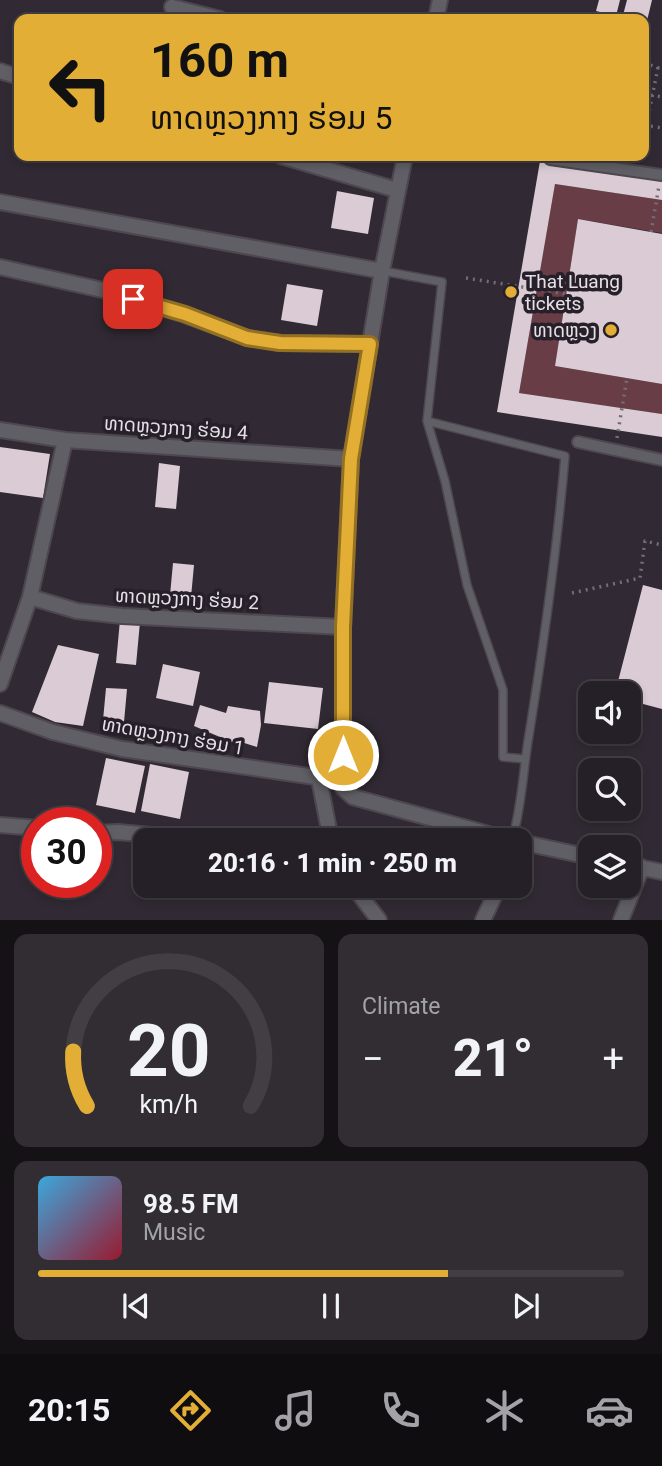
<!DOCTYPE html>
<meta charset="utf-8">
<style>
:root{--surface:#252027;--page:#312d33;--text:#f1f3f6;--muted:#a3a3a7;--line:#423e44;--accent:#e3ae35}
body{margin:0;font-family:Roboto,"Noto Sans Lao",sans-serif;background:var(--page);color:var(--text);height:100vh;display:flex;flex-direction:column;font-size:26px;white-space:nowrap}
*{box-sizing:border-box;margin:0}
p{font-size:23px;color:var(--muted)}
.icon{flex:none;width:38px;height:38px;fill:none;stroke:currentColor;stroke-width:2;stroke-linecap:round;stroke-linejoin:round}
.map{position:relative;height:920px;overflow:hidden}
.sheet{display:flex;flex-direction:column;gap:14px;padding:14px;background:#141215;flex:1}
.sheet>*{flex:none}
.top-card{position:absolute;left:14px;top:14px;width:635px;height:147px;border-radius:14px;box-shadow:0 4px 10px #0003,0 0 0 2px var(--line);background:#e3ae35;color:#111;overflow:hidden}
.buttons{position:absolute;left:578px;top:681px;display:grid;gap:14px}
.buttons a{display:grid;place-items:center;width:63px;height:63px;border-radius:14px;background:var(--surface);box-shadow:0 4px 10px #0003,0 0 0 2px var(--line);font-size:35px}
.speed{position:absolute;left:21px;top:807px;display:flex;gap:14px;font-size:35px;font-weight:700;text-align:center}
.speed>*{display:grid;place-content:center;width:91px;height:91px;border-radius:50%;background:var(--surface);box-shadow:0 4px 10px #0003,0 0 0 2px var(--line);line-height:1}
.speed .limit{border:10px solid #d22;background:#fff;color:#111}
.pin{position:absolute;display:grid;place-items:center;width:60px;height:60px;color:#fff;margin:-30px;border-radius:14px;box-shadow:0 4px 10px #0006}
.me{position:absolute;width:77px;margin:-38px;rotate:0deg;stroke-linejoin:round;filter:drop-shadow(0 0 5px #0008)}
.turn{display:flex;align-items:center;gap:24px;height:147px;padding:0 21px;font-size:32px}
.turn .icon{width:91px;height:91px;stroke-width:2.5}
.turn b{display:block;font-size:49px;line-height:60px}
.big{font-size:52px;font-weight:800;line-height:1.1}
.sheet .card{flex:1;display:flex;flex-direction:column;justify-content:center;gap:10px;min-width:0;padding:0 24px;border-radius:14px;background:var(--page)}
.sheet .dial{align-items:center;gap:0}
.dial svg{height:182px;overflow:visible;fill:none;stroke:var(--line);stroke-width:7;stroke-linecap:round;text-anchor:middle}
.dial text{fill:var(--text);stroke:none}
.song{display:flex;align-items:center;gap:21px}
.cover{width:84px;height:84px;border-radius:10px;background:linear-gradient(135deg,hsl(200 70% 55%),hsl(350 70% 35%))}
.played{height:7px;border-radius:4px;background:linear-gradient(90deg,var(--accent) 70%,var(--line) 70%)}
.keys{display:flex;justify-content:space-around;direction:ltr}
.heat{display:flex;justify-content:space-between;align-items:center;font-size:38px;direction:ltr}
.sheet .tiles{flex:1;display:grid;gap:14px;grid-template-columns:1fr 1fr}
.card:last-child{grid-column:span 2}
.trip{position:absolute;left:133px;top:828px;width:399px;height:70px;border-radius:14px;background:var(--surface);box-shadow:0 4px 10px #0003,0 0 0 2px var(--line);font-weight:800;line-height:70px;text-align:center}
.tab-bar{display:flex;height:112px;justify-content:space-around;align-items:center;background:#0f0d10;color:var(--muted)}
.tab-bar .icon{width:49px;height:49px}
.tab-bar .current{color:var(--accent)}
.tab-bar b{font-size:32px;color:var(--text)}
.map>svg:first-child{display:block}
.green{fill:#693d46}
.building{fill:#dacbd4}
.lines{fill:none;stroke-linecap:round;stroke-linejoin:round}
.service-casing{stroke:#4e4750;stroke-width:10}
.pedestrian-casing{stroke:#4e4750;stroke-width:14}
.minor-casing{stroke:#4e4750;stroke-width:18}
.path{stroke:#736e76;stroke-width:3.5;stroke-dasharray:2 5;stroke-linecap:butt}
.service{stroke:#605f65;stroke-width:7}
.pedestrian{stroke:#605f65;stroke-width:10}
.minor{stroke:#605f65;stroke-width:14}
.route-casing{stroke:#947122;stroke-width:18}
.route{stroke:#e3ae35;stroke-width:12}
.poi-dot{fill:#e3ae35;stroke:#27202a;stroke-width:2.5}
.labels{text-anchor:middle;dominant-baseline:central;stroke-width:7;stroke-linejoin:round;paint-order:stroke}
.poi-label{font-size:19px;fill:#e4e0e6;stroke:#27202a;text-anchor:start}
.street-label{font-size:19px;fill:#e4e0e6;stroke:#27202a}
</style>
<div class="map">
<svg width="662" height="920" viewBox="0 0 662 920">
<rect width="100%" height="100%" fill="#312a34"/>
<!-- green -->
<path class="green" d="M555,184L662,200V233L578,219L555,366L662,384V414L519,393Z"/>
<!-- building -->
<path class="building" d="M599,0H620L616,16L596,11Z
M627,0H652L645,29L644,19H622Z
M540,161L662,179V200L555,184L519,393L662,414V437L497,412Z
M337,191L374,198L368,234L331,228Z
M578,219L662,234V384L555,366Z
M287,284L323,290L317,326L281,320Z
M0,447L50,454L43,498L0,492Z
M159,463L180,466L176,509L155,507Z
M173,563L194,565L190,608L169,606Z
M643,585L662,590V709L628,700V693H615Z
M120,620L140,622L136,665L116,663Z
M58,645L99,654L83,726L55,722L32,712Z
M163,664L200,672L193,706L156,698Z
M269,682L323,688L318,729L264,723Z
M106,688L127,689L123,733L102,731Z
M200,705L226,713L228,706L260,711L261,725L257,747L235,740L234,743L194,726Z
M106,758L145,766L135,813L96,805Z
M150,764L189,772L180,819L141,811Z"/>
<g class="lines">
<!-- service casing -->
<g class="service-casing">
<path id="service" d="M383,271L442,282L427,421L445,481L467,585L503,690V757L525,759
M427,421L565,456C557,550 544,642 529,735C523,770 522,807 512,840"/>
</g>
<!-- pedestrian casing -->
<g class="pedestrian-casing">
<path id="pedestrian" d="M550,159L662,175
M578,442L662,460"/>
</g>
<!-- minor casing -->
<g class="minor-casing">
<path id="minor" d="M172,7L220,19
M436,19L440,0
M0,71L19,77
M281,156L397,190
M405,156L382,271L351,459L343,627V788L353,797L360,799L511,840
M0,202L382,271
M0,267L107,291L185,315L248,338L280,343L370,344
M0,430L65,440L351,459
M30,597L77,611L122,616L343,627
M0,684L30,597L65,440
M0,713L53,732L122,749L343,781
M319,779L331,840
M0,825L37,828
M96,833L118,832L205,840
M520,842L590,857
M628,865L662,872
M353,886L379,920
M483,920L499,886
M621,920L642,867"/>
</g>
<!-- path -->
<path class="path" d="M644,63L662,69
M644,94L662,97
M644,125L662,128
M644,138L658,67
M651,232L659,186
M466,278L566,294
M617,438L627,378
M572,593L640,578L645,541L662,545"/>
<!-- service -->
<use href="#service" class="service"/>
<!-- pedestrian -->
<use href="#pedestrian" class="pedestrian"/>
<!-- minor -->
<use href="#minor" class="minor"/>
</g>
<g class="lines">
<!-- route casing -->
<g class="route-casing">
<path id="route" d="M133,299L185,314L247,338L280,343L370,344L351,459L343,627V755"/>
</g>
<!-- route -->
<use href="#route" class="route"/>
</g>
<!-- markers -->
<g class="poi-dot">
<circle cx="511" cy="292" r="7"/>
<circle cx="611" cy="330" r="7"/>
</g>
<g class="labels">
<!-- poi labels -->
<g class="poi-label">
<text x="525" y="281">That Luang<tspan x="525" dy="22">tickets</tspan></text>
<text x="597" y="330" text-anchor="end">ທາດຫຼວງ</text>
</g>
<!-- street labels -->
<g class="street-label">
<text transform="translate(176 428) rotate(4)">ທາດຫຼວງກາງ ຮ່ອມ 4</text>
<text transform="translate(187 599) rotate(3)">ທາດຫຼວງກາງ ຮ່ອມ 2</text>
<text transform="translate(173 736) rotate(10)">ທາດຫຼວງກາງ ຮ່ອມ 1</text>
</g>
</g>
</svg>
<div class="buttons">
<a><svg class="icon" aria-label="sound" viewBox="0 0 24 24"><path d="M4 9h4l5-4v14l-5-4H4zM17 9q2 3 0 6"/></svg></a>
<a><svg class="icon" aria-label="search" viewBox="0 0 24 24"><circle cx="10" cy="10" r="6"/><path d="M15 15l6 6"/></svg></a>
<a><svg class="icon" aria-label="layers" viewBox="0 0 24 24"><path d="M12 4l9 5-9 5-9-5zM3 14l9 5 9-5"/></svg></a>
</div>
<div class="speed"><div class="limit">30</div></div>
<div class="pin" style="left:133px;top:299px;background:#d93025"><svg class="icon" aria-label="arrive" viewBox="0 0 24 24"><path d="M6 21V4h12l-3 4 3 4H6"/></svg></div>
<svg class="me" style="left:343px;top:755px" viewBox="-20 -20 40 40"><circle r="17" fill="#e3ae35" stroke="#fff" stroke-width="3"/><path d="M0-11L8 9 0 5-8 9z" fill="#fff"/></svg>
<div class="trip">20:16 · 1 min · 250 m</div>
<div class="top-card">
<div class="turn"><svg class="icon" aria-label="left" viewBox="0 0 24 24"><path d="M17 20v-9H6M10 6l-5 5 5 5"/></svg><div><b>160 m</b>ທາດຫຼວງກາງ ຮ່ອມ 5</div></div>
</div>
</div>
<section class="sheet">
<div class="tiles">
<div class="card dial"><svg viewBox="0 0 100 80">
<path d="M14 69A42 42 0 1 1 86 69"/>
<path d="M14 69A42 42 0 0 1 8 45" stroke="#e3ae35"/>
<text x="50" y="56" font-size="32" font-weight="700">20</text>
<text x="50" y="72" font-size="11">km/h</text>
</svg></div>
<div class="card"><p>Climate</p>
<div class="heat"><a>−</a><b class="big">21°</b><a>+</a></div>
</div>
<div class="card">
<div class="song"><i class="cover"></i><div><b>98.5 FM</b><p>Music</p></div></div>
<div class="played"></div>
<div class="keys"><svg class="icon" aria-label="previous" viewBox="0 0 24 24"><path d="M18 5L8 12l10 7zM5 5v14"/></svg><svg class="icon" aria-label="pause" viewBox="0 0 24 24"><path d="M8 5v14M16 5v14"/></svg><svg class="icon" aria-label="next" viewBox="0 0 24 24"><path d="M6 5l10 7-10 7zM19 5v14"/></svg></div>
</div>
</div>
</section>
<nav class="tab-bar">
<b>20:15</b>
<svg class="icon current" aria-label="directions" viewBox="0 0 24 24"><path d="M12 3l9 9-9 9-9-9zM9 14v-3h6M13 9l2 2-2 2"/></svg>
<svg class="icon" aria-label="music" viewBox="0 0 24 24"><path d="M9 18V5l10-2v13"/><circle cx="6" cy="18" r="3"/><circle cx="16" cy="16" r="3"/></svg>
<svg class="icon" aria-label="phone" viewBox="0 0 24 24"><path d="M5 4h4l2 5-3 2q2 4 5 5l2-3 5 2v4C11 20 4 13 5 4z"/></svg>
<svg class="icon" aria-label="climate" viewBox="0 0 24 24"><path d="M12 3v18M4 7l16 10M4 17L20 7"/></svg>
<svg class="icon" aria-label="car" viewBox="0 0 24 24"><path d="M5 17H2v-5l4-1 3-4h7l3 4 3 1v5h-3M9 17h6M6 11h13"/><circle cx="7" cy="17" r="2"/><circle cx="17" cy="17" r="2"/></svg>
</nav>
